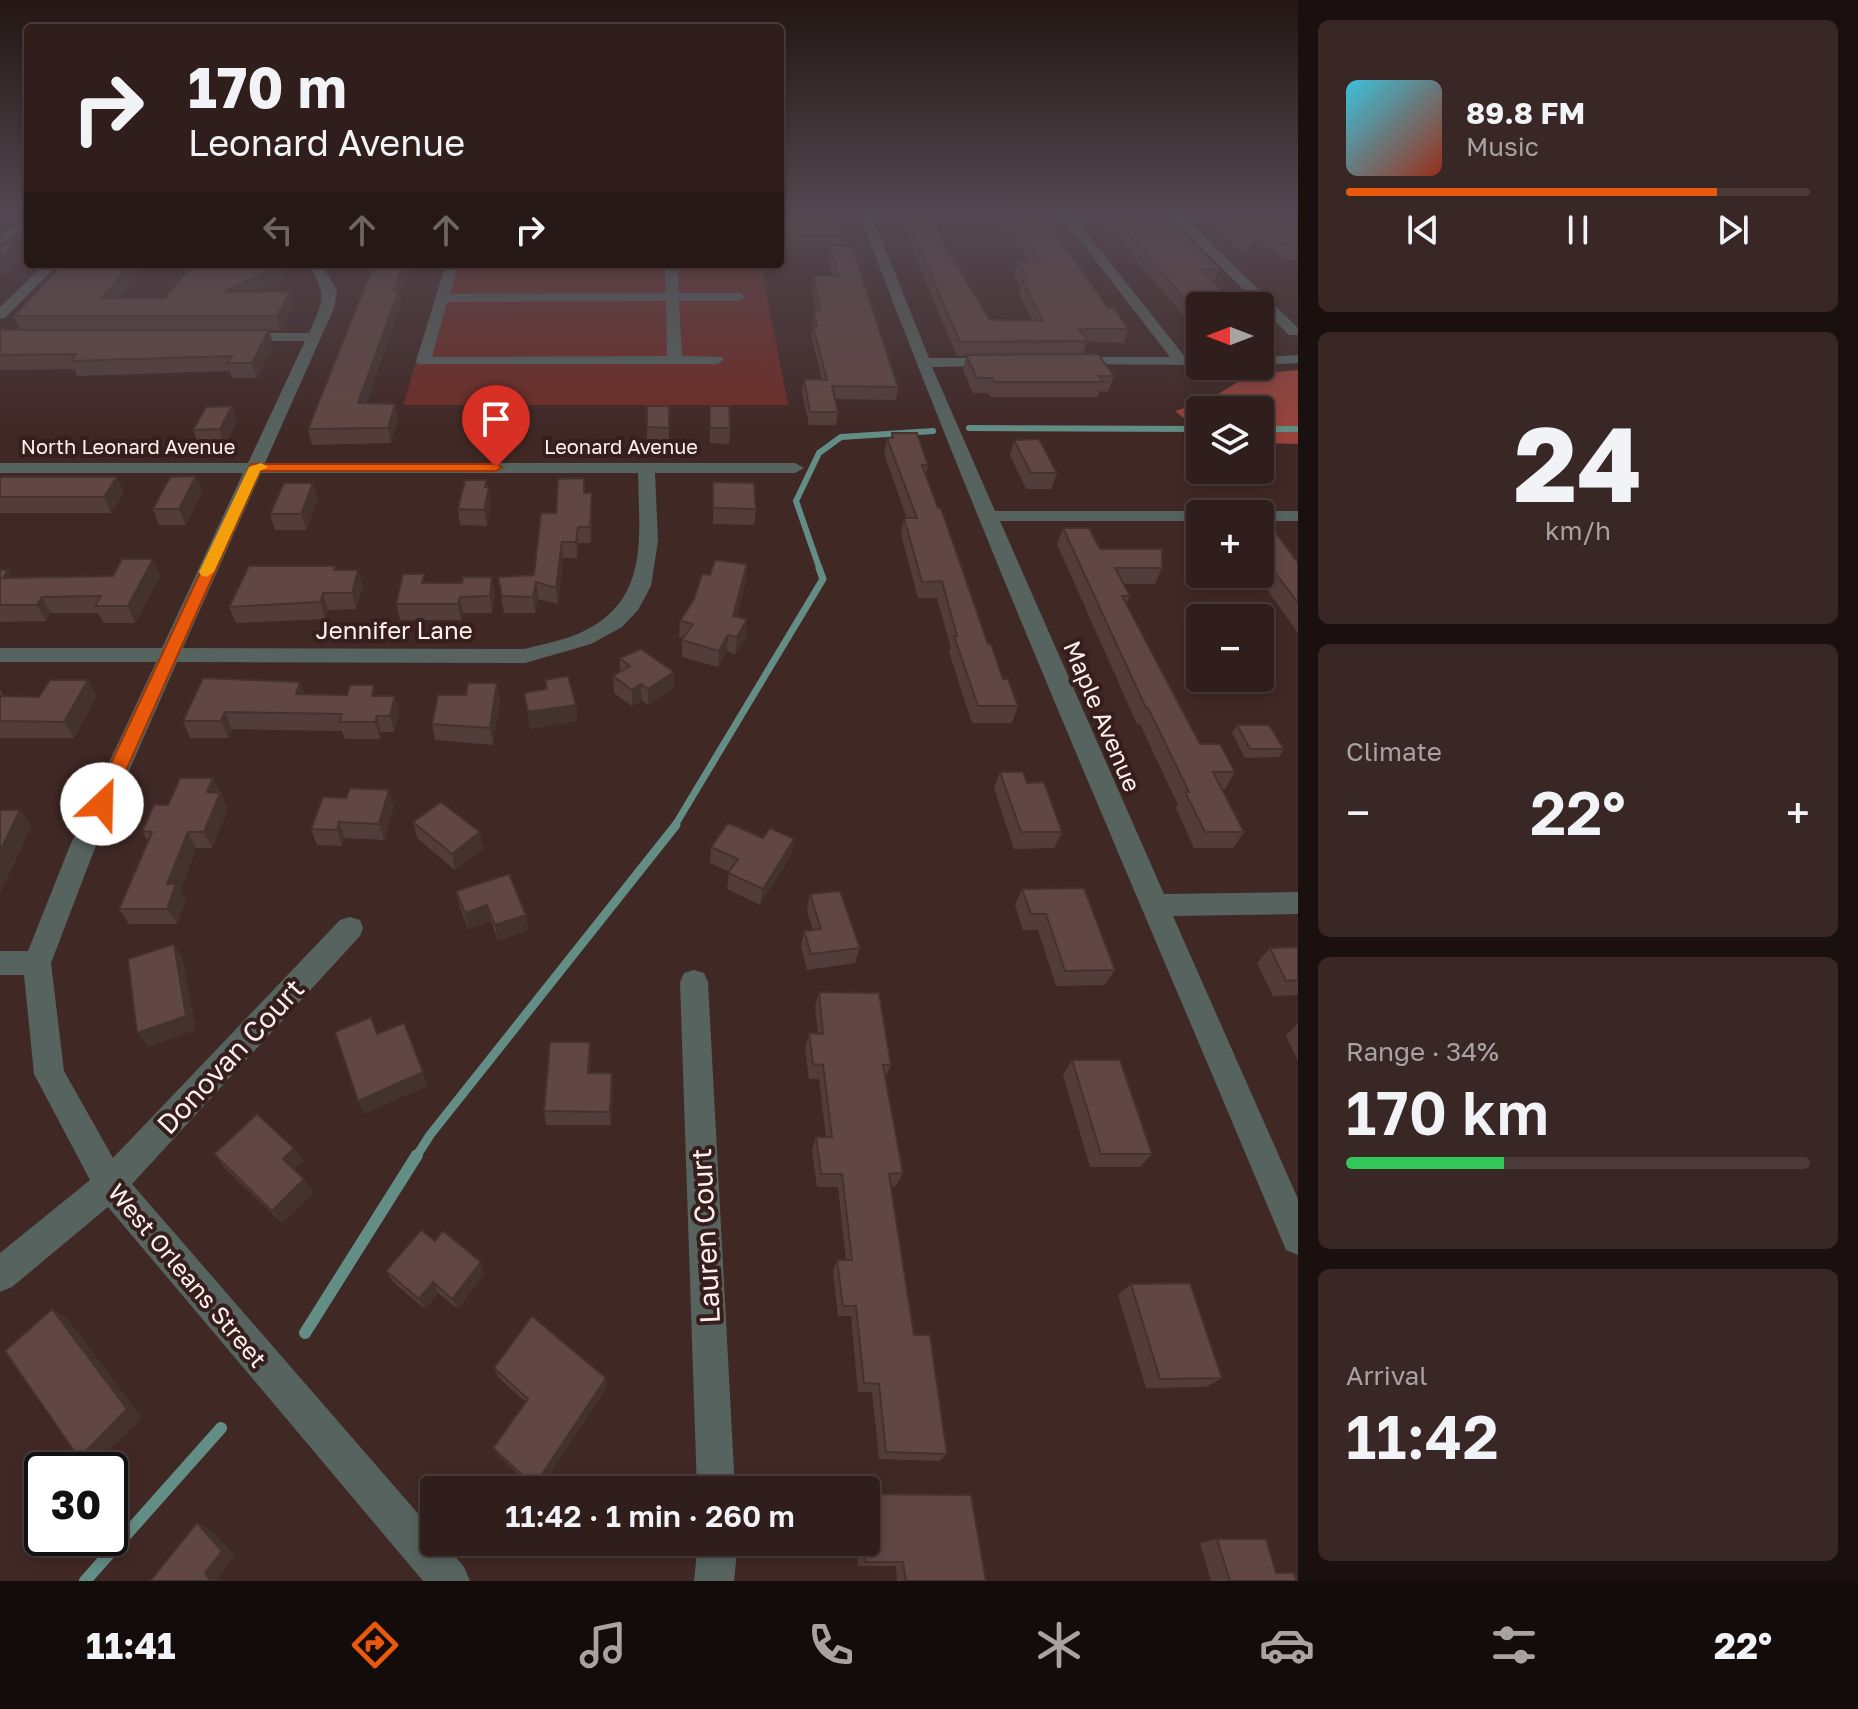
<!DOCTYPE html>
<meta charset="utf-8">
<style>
:root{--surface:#301e1c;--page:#382725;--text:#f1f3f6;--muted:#a8a2a3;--line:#4b3c3b;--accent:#ea580c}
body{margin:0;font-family:"Golos Text",sans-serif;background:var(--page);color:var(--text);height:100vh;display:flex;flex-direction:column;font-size:30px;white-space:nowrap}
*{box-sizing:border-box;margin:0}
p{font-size:26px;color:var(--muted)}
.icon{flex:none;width:44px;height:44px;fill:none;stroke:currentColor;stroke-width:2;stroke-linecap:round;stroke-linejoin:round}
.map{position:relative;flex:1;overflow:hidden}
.side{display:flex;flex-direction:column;gap:20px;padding:20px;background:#1a100f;width:560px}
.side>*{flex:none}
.hud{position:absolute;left:24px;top:24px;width:760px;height:244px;border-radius:8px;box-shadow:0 4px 12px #0003,0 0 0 2px var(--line);background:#301e1c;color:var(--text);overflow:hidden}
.needle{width:52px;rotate:270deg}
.controls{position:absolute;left:1186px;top:292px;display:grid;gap:16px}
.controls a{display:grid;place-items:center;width:88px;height:88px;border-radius:8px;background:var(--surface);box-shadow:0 4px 12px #0003,0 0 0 2px var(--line);font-size:40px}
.speed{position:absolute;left:24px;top:1452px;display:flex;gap:16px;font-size:40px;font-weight:700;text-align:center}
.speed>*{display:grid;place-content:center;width:104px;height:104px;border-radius:50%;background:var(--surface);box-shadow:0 4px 12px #0003,0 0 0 2px var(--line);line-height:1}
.speed .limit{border:4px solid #111;border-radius:12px;background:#fff;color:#111}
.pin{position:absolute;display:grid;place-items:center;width:68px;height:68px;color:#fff;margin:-82px -34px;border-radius:50% 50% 50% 0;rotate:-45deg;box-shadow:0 0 8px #0007}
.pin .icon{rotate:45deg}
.me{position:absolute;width:88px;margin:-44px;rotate:24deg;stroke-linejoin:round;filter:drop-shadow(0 0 6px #0008)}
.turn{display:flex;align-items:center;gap:28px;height:168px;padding:0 32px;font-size:36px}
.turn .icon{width:104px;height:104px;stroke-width:2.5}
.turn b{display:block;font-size:56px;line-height:68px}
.lanes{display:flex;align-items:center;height:76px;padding:0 32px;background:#0003;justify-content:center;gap:40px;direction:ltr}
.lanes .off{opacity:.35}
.big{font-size:60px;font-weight:600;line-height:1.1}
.side .tile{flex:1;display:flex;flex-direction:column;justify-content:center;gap:12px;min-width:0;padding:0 28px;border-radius:12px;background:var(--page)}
.side .dial{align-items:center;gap:0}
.dial b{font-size:104px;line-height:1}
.song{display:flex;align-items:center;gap:24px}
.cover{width:96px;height:96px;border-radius:12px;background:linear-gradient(135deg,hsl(190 70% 55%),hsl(10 70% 35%))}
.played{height:8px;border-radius:4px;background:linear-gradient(90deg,var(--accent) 80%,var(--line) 80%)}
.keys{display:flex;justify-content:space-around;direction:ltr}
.heat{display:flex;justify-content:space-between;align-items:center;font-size:44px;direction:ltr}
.charge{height:12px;border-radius:6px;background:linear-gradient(90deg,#34c759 34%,var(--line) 0)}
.trip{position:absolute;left:420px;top:1476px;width:460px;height:80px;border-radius:8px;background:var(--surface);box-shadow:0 4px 12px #0003,0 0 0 2px var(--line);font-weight:600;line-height:80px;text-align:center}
.dock{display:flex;height:128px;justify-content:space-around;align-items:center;background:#130c0b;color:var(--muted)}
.dock .icon{width:56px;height:56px}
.dock .current{color:var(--accent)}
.dock b{font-size:36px;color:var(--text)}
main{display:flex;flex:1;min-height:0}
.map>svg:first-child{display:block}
.green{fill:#6f2c26}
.forest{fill:#99433b}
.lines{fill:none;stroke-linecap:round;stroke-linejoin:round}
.stream-far3{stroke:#638e85;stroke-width:6}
.stream-far2{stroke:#638e85;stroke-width:7}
.stream-far1{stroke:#638e85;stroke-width:9}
.stream{stroke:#638e85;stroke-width:12}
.minor{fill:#56635f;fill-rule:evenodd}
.wall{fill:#533d3a}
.shaded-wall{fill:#44322f}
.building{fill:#614743;stroke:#44322f;stroke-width:2}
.route{fill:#ea580c;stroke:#983908;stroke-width:2}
.slow{fill:#f59e0b}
.labels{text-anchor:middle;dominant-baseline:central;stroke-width:8;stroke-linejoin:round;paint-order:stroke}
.far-street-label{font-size:20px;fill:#fef0ef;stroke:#351e1b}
.street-label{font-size:24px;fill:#fef0ef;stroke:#351e1b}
.near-street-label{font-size:28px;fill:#fef0ef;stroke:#351e1b}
</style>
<main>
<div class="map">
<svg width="1298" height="1581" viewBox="0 0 1298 1581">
<rect width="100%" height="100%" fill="#402825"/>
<!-- green -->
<path class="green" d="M446,264H761L788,405H403Z"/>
<!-- forest -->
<path class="forest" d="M1298,370V444L1260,443V410H1200V431L1175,411L1207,401L1249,375Z"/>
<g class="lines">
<!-- stream-far3 -->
<path class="stream-far3" d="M969,428L1200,429
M1260,429H1298
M820,570L796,501L819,453L841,437L933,431"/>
<!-- stream-far2 -->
<path class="stream-far2" d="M674,827L823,579L819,568"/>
<!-- stream-far1 -->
<path class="stream-far1" d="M416,1157L430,1135L676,825"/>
<!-- stream -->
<path class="stream" d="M305,1333L417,1155
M85,1581L221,1428"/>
<!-- minor -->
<path class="minor" d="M28,213V223L0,246V236Z
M859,213H871L929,358H997L1004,362L997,366L932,367L995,511H1200L1208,514H1200V521H1000L1164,894L1298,892V914L1173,916L1298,1199V1255L1286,1250C1142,905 991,564 859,213Z
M1059,213H1071L1185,357H1200V365L1064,364V358L1069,357H1170Z
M1167,213H1180L1298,328V335H1289Z
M45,264H58L5,318L0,319V307Z
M309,264H321L337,290L334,308L265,463H795L804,468L795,473H655L658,541L651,586L638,610L622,627L591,644L525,663L177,662L95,848L51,963L64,1071L113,1158L340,920L350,917L360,920L363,928L360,936L132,1184L434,1532V1542H443L464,1567L470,1581H423L108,1207L12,1287L0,1292V1253L90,1180L34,1074L24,975H0V951H28L69,848L156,662H0V648H162L243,473H0V463H248L305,341H239L232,337L239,333H309C324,299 327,297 309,264ZM261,473H638C639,536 650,599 584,631C566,640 544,644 524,649L183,648Z
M446,264H458L450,294L666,293L665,264H677L679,293H739L746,297L739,301H679L682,356L722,357L724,360L717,364H418L416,361ZM666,301L667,356L432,357L447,302Z
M1298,355V363L1260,365V357Z
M1260,511H1298V521H1260V514H1252Z
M694,970L704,973L708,982L735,1490H697L680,982L684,973Z
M698,1542H738L734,1581H694Z"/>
</g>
<!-- wall -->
<path class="wall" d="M780,213H837L835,218L841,235L839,246L898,387L896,400L835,399L838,412L836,425H809L802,392L804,379L822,380L812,339L813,310H816L812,288L813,276H833L828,258L830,246H780Z
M897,213H930L948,251L990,320L1032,321L1019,294L1021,287L1014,275L1017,262H1029L1010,232H1005L991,213H1042L1108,308L1128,329L1124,343L1087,342L1083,354L1114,376L1108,392L1100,391L1098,397H991L988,393H973L963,370L966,356H957Z
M1096,213H1145L1151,221L1219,269L1214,282L1200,306V335Z
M1202,213H1287L1298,222V260H1284L1258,241L1246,257Z
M411,264L399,295L401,304L366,403L395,404L398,419L391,443L312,445L308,429Z
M284,278L256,292H290L293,306L280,330H269L273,344L257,378H232L230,371L77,376L75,369L0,370V331L20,330L14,316L119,298H165Z
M518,405L519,421L515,443H494L492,428Z
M232,406L237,422L225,445H199L193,430Z
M647,406H669V443H647Z
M710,406L730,428L729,444L710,443Z
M892,433L928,465L926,474L988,644L1003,679L1018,706L1012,723H972L949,652L951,648L937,598H918L901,534L904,518H907L884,454L887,438H891Z
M1014,440L1057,473L1051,489H1026L1010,455Z
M196,476L202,492L186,525H159L153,509Z
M0,477H117L124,493L111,513H0Z
M713,482L756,509L754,525L713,524Z
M488,487L491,503L487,526L460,525L458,509Z
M585,493L592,509L591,543H578L577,558H563L558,604L538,599L535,613H504L498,577L534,575L556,513Z
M318,499L306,530H275L270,514Z
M1063,528L1100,549L1162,568L1155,584H1123L1130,596L1126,603L1200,744L1235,772L1225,789H1222L1244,832L1233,848H1194L1176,808L1178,805L1140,724H1137L1057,544Z
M1260,529L1298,563V633L1256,574H1260Z
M153,559L160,576L135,623H104L98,613H51L46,621L0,622V570L12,577L113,576Z
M747,564L746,580L736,616L746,636L735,654L727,651L718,667L682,657V640L684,638L679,637L680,621L710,575Z
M337,570H358L363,587L356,609L328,610L325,619L236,623L229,607Z
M492,577L495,594L492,613H463L461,620H400L396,604L425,583H462Z
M620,658L674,672V688L648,705L642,701L632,706L614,693L613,676L620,672Z
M88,680L97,696L74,738H0V690L3,695L2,696L39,697Z
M545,680L576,705L577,721L530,729L524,693L546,689Z
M300,682L305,695L395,696L399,712L394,732H381L380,739H345L342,731L232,729L229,738H190L183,721Z
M497,683L500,699L493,745L435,740L432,724L466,695Z
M1237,725L1284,749L1279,757L1245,758L1232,733Z
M1000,772L1027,783L1062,832L1054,848L1014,849L994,788Z
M213,778L228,809L212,848H196L180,891L186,900L177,924H129L119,909L148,841L142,831L168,805Z
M346,798L394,806L384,840L345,838L342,846L317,845L311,829Z
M413,822L483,849L455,870L417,838Z
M794,839L791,855L760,905L727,889L729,872L710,863L711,847Z
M1022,889L1115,970L1105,985L1056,986L1038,930H1023L1015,905Z
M456,891L526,915L528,930L498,941L491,921L468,929L460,907Z
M810,894L860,948L855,963L807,970L801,946L804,931L813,930L807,910Z
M1298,947V995L1273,996L1257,963L1270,948Z
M819,992L891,1065L885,1079L903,1173L896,1186H891L914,1335L947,1454L939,1461L879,1459L872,1392H858L851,1316H838L833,1271L837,1260H846L838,1187H817L812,1150L816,1137H826L819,1079H809L805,1048L809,1033H818L815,1007Z
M1298,1023V1061L1286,1036Z
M591,1057L590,1073L613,1087L611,1125H546L544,1111Z
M1072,1060L1152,1154L1140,1167H1090L1063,1075Z
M294,1148L303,1161L294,1169L313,1192L282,1223L224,1167L214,1154Z
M435,1241L485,1273L458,1309L438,1293L425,1309L393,1282L386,1271Z
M1131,1284L1222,1378L1206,1387L1146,1388L1118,1295Z
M494,1368L606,1378L607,1387L539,1490H535L498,1455L493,1448L526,1402L498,1377Z
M1217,1539L1276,1573L1297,1581H1211L1200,1543Z
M856,1542H866L986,1581H897L896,1566H858Z"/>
<!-- shaded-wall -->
<path class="shaded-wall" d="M1263,230L1258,241L1246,257L1251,246Z
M16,244L21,258L0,278V259Z
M131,264H147L107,313L102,298Z
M280,264L284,278L228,306L224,292Z
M404,264H411L399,295L401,304L361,418L358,403L394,290Z
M290,292L293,306L280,330L277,316Z
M269,330L273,344L257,378L252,363Z
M395,404L398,419L391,443L388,428Z
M518,405L519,421L515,443L513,428Z
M232,406L237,422L225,445L220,429Z
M196,476L202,492L186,525L179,509Z
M117,477L124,493L111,513L104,497Z
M487,480L491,503L487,526L484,510L485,487Z
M313,483L318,499L306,530L301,514Z
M592,493V509L591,543L590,527Z
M578,527V543L577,558L576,542Z
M562,542L563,558L558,604L556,588Z
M153,559L160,576L135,623L128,606Z
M747,564L746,580L732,632L733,616Z
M8,570L17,586L3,578Z
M358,570L363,587L356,609L352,593Z
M492,577L495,594L492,613L490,596Z
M536,582L538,599L535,613L533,597Z
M323,593L328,610L325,619L320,602Z
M42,597L51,613L46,621L37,605Z
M460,597L463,613L461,620L458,604Z
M747,619L746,636L735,654L737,637Z
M728,635L727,651L718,667L719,651Z
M674,672V688L648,705V689Z
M88,680L97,696L74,738L64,722Z
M300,682L306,698L296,694Z
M497,683L500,699L493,745L490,728Z
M641,684L642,701L632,706V690Z
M395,696L399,712L394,732L390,716Z
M576,705L577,721L530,729L528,712Z
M225,712L232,729L229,738L221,721Z
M377,716L381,732L380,739L375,722Z
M213,778L228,809L212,848L204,832L207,792Z
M389,790L394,806L384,840L379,824Z
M20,810L32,826L0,894V851Z
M339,822L345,838L342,846L337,830Z
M188,832L196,848L180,891L186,900L177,924L167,909V884Z
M480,832L483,849L455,870L452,854Z
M794,839L791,855L760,905L763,889Z
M487,905L491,921L468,929L465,913Z
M526,915L528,930L498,941L495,925Z
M174,944L183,959L196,1030L148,1047L137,1033Z
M590,1042L591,1057L589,1087L588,1073Z
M423,1072L428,1086L364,1114L358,1101Z
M612,1073L613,1087L611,1125L610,1112Z
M294,1148L303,1161L292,1172L283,1159Z
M304,1179L313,1192L282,1223L272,1211Z
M481,1262L485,1273L458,1309L452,1299Z
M433,1282L438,1293L425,1309L419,1299Z
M52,1309L68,1319L142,1418L95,1464L79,1458Z
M606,1378L607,1387L539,1490H536L534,1486Z
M197,1523L210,1529L235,1555L218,1577L222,1581H211L205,1573Z"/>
<!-- building -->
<path class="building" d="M780,213H834L841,235H780Z
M904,213H930L948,251L990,320L1043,321L1023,281L1028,280L1017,262H1041L1013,220H1008L1003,213H1042L1108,308H1114L1128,329H1079L1088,341L960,342Z
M1109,213H1145L1151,221H1170L1219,269H1201L1236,306H1200V316Z
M1217,213H1287L1298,222V248H1290L1263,230L1251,246Z
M0,244H16L0,259Z
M830,246H852L898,387L832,386L838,412H810L804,379L827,380L813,326H817L813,310H820L813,276H838Z
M63,264H131L102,298H165L193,264H280L224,292H290L277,316H14Z
M374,264H404L394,290H399L358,403L395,404L388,428L308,429Z
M269,330L252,363H227L232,356L71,361L76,354L0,355V330Z
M1098,354L1114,376H1099L1103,382H995L992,378H977L966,355Z
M496,405H518L513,428H492Z
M232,406L220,429L193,430L206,407Z
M647,406H669V428L647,427Z
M710,406H729L730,428H710Z
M892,433H917L928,465H922L938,508H941L988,644H991L1003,679H1008L1018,706H978L954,636H957L942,581L922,582L904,518H917L887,438H893Z
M1039,439L1057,473H1031L1014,440Z
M196,476L179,509H153L170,477Z
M0,477H117L104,497H0Z
M584,478V493H592L590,527H578L576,542H562L556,588L536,582L533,597L502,596L498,577L534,575L541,513H556L558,479Z
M465,480H487L485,487H489L484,510L458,509Z
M713,482L754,483L756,509L713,508Z
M284,483H313L301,514H270Z
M1063,528H1089L1100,549H1162V568H1115L1130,596H1122L1200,744H1220L1235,772H1213L1244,832H1205L1185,792H1189L1148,708H1146Z
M1260,529L1274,530L1298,563V603L1260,553Z
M122,559H153L128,606H95L101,596L42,597L37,605H0V570H8L3,578L113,576Z
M715,560L747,564L733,616L747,619L737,637L728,635L719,651L682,640L693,624L680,621L694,599L702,574L710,575Z
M249,566H336L334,570H358L352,593H323L320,602L229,607Z
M403,574H424L422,583H462L463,577H492L490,596L460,597L458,604H396Z
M641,649L674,672L648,689L641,684L632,690L613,676L630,666L620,658Z
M568,676L576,705L528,712L524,693L547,689L545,680Z
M203,678L300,682L296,694L347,695L350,685H374L372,696H395L390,716H377L375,722H339L342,714L225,712L221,721H183Z
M50,680H88L64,722L0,721V696L39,697Z
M468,683H497L490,728L432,724L438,695H466Z
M1237,725H1269L1284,749H1250Z
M1000,772H1023L1027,783L1044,782L1062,832H1021Z
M180,778H213L207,792L220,793L204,832H188L167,884H176L167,909H119L152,832L142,831L154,805H168Z
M350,788L389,790L379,824L339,822L337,830L311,829L323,797L346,798Z
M441,802L480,832L452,854L413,822Z
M0,810H20L0,851Z
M728,823L763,838L770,828L794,839L763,889L728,873L738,859L711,847Z
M509,874L526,915L495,925L487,905L465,913L456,891Z
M1084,888L1115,970L1065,971L1046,914H1031L1022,889Z
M840,891L860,948L811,954L804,931L821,929L810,894Z
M174,944L186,1016L137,1033L128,959Z
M1298,947V980L1286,981L1270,948Z
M819,992L879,993L891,1065H883L903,1173L889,1174L914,1335H930L947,1454L886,1452L879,1384L864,1383L856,1306H843L837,1260H852L842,1174H821L816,1137H832L823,1065L813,1064L809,1033L823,1034Z
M371,1017L377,1034L404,1023L423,1072L358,1101L335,1032Z
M550,1042H590L588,1073H612L610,1112L544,1111Z
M1072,1060H1120L1152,1154H1101Z
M257,1114L294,1148L283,1159L304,1179L272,1211L214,1154Z
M421,1230L435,1241L443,1231L481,1262L452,1299L433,1282L419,1299L386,1271Z
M1190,1283L1222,1378L1160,1379L1131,1284Z
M52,1309L127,1409L79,1458L5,1351Z
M532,1316L606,1378L534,1486L493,1448L528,1399L494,1368Z
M866,1494L971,1495L986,1581H906L903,1562H865L863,1542H866Z
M197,1523L222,1551L205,1573L211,1581H150Z
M1217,1539H1266L1276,1573H1294L1297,1581H1230Z"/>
<!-- sky -->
<linearGradient id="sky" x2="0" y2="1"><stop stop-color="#231614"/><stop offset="0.49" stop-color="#534851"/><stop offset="1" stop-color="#534851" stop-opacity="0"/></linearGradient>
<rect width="1298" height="435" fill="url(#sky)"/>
<!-- route -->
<path class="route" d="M251,464H496L502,467L496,471H260L111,804L102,811L95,808L92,804Z"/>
<!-- slow -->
<path class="slow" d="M261,463L268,467L260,471L214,572L206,577L201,575L199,572L249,467Z"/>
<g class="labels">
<!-- far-street labels -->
<g class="far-street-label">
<text x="128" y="446">North Leonard Avenue</text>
<text x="621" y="446">Leonard Avenue</text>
</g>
<!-- street labels -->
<g class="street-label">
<text x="394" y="629">Jennifer Lane</text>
<text transform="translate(1103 716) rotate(67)">Maple Avenue</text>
<text transform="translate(188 1275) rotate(50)">West Orleans Street</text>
</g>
<!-- near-street labels -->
<g class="near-street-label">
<text transform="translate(230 1056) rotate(-47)">Donovan Court</text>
<text transform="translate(705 1236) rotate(-93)">Lauren Court</text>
</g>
</g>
</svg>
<div class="controls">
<a><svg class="needle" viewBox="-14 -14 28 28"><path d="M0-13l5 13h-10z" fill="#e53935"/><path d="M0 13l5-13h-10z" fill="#a8a2a3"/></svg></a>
<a><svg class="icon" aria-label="layers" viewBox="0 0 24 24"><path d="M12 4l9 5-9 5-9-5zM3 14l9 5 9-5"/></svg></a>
<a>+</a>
<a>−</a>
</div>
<div class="speed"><div class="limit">30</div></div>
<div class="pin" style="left:496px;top:467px;background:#d93025"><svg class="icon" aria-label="arrive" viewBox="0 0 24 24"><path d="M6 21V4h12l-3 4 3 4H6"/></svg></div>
<svg class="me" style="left:102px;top:804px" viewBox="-20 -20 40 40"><circle r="19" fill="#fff"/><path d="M0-13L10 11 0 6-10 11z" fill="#ea580c"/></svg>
<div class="trip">11:42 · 1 min · 260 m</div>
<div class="hud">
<div class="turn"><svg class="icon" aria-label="right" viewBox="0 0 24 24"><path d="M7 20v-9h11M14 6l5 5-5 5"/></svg><div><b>170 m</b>Leonard Avenue</div></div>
<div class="lanes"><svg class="icon off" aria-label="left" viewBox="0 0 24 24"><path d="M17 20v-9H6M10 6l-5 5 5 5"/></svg><svg class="icon off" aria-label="ahead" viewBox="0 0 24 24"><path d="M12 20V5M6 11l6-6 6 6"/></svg><svg class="icon off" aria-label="ahead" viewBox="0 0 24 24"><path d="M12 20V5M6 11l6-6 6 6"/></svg><svg class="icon" aria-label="right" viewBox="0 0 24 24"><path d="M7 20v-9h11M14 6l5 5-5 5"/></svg></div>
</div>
</div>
<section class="side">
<div class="tile">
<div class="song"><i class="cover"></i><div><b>89.8 FM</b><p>Music</p></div></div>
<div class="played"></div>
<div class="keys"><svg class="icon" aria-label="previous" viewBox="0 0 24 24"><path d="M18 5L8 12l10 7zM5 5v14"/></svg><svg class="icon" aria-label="pause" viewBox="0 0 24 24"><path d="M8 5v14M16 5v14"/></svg><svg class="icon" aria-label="next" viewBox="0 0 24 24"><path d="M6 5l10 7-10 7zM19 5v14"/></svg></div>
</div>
<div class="tile dial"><b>24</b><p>km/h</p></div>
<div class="tile"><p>Climate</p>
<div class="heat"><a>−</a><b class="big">22°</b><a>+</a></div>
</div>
<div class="tile"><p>Range · 34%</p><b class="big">170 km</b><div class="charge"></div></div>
<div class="tile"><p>Arrival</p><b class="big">11:42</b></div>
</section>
</main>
<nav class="dock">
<b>11:41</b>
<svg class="icon current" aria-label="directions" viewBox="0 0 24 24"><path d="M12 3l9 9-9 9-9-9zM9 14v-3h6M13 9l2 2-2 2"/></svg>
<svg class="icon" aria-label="music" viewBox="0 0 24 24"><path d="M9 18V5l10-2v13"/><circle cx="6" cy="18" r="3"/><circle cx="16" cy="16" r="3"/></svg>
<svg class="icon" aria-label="phone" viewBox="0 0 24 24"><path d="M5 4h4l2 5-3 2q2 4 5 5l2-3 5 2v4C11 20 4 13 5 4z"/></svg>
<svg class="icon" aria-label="climate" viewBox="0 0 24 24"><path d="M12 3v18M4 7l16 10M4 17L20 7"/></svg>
<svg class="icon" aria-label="car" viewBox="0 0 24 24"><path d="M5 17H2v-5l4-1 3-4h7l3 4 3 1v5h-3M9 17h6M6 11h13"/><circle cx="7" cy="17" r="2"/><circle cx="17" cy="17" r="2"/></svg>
<svg class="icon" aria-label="filters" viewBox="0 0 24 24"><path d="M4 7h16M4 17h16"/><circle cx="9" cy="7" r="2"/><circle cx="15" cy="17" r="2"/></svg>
<b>22°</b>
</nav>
